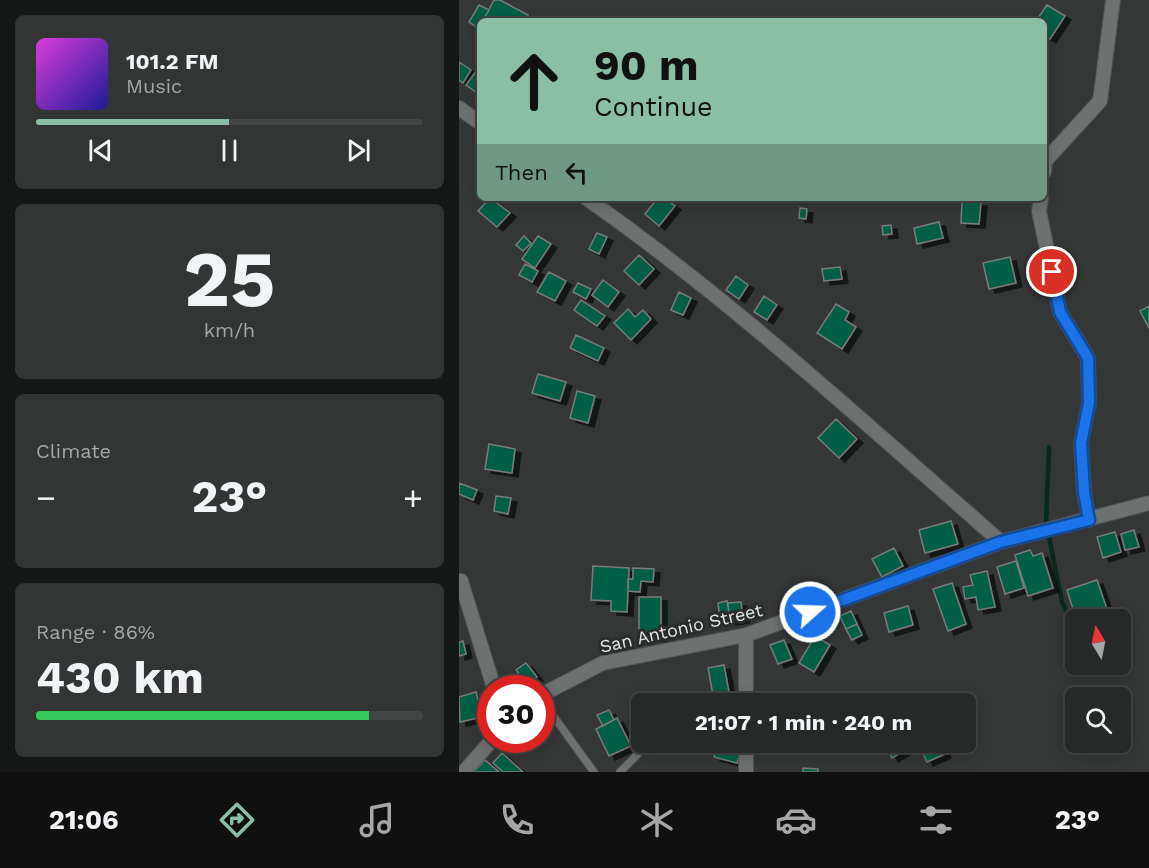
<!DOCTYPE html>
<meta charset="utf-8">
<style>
:root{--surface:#272928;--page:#333534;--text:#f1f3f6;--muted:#a4a6a8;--line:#434545;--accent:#8abfa5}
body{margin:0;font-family:"Work Sans",sans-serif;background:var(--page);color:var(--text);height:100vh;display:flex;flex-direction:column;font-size:22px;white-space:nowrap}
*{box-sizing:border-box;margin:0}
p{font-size:20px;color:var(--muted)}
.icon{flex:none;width:33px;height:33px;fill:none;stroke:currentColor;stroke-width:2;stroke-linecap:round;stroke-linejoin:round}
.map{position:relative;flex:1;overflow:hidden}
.details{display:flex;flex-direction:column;gap:15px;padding:15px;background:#151716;width:459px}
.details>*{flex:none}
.banner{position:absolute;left:18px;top:18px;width:570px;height:183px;border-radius:9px;box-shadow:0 3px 15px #0003,0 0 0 2px var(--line);background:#8abfa5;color:#111;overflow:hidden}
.needle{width:39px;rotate:350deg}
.fabs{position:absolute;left:606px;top:609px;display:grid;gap:12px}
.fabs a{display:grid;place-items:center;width:66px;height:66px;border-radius:9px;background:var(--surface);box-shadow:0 3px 15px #0003,0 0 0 2px var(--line);font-size:30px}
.speed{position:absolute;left:18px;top:675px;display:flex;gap:12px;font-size:30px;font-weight:700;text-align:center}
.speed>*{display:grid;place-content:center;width:78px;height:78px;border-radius:50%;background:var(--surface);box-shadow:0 3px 15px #0003,0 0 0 2px var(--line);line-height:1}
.speed .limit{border:9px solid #d22;background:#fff;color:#111}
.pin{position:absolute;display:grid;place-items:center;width:51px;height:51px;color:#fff;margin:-26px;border:3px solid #fff;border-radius:50%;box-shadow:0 2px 6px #0007}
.me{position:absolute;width:66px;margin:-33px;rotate:70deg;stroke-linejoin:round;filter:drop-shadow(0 0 4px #0008)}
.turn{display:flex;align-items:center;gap:21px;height:126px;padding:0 18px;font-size:27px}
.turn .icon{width:78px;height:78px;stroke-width:2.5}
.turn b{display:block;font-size:42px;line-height:51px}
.then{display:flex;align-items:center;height:57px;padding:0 18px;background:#0003;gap:12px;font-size:22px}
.big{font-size:45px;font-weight:700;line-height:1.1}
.details .card{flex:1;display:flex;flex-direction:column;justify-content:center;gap:9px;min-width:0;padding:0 21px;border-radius:9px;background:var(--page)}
.details .dial{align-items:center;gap:0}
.dial b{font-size:78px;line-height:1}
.song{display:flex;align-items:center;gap:18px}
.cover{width:72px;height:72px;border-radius:9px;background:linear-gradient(135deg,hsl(300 70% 55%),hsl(240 70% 35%))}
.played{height:6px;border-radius:3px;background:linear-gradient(90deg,var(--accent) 50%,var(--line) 50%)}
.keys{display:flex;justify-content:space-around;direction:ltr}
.heat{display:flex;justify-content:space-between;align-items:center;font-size:33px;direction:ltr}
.charge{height:9px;border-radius:4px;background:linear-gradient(90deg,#34c759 86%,var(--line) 0)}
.trip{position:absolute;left:172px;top:693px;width:345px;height:60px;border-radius:9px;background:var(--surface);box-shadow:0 3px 15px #0003,0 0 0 2px var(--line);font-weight:700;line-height:60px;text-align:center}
.dock{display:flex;height:96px;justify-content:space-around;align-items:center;background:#101010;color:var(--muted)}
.dock .icon{width:42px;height:42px}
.dock .selected{color:var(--accent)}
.dock b{font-size:27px;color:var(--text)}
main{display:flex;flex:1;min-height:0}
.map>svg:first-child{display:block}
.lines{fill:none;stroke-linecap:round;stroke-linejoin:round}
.stream{stroke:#08291e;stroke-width:4.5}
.building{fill:#005e45;stroke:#787c7a;stroke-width:1.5;filter:url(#shadow)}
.service-casing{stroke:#505351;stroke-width:9}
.minor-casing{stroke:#505351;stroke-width:16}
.service{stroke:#6d7170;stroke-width:7}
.minor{stroke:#6d7170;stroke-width:14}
.route-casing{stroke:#114b97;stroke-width:15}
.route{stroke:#1a73e8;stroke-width:10}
.labels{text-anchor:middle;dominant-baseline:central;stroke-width:6;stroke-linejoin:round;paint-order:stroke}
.street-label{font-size:18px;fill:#e5e7e6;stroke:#2a2d2c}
</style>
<main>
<section class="details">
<div class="card">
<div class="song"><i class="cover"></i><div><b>101.2 FM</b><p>Music</p></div></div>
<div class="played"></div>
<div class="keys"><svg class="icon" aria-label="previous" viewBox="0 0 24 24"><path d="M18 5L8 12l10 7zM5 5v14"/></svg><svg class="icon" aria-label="pause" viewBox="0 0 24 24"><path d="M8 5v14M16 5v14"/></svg><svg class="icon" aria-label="next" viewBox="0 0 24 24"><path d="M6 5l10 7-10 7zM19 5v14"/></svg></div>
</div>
<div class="card dial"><b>25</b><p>km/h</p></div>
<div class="card"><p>Climate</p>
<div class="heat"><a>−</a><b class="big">23°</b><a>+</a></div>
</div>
<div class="card"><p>Range · 86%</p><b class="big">430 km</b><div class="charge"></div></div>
</section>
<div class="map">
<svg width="690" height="772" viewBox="0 0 690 772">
<defs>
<filter id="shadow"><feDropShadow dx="6" dy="4" stdDeviation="0" flood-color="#0009"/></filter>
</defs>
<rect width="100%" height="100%" fill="#343736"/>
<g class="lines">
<!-- stream -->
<path class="stream" d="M587,525L590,447
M590,537L603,602L616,628
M636,664L640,671"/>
</g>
<!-- building -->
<path class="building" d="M35,0H41L69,15L65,21H29L25,19Z
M20,5L30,10L19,28L10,22Z
M588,5L606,16L591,39L585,35V21H577Z
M0,62L12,70L4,83L0,80Z
M21,66V95L7,85Z
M31,198L51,213L38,227L19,211Z
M199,198H205L216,206L200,226L186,214Z
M503,201L522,202L520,224L502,223Z
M341,208L348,209L347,219L340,218Z
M480,222L484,238L458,244L455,228Z
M432,225L433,234L424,235L423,226Z
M138,233L148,237L140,254L130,249Z
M65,236L72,243L64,251L57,245Z
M79,236L92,244L76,268L63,259Z
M180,255L195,269L180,285L165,271Z
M551,257L557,283L530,289L524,263Z
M66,264L79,271L73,282L60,275Z
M381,267L383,279L365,281L363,269Z
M90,272L107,281L96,301L78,292Z
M277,276L289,285L280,299L267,290Z
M144,280L160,292L149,307L133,295Z
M119,283L132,289L127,299L114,292Z
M220,292L232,298L224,315L212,310Z
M305,296L318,305L308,320L295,312Z
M122,300L146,316L138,326L115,310Z
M377,304L390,312L386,320L397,327L383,349L358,333Z
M690,306V328L681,311Z
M169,309L176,317L184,310L192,319L172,340L155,323Z
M117,335L145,348L139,361L111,348Z
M79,374L107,382L101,401L73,393Z
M118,391L136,396L129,423L111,418Z
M377,419L398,439L380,458L359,438Z
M30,444L56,449L53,473L26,469Z
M0,483L18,490L14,500L0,494Z
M37,496L52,498L49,514L35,511Z
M492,521L499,544L466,553L460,530Z
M675,530L680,547L666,550L662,534Z
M656,532L662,552L644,558L638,537Z
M435,548L444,566L423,577L413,559Z
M571,550L574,556L583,553L594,588L569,596L556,555Z
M557,561L565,588L546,594L538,567Z
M134,566L170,568L168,612L152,611V601L132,600Z
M174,568L195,569L194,582L182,581L181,592L169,591V579H174Z
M528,571L536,607L519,610L517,597L506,599L504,587L514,585L511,575Z
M638,580L650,615L638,619L635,609L616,615L608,590Z
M493,583L507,624L489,631L474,589Z
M180,597H202V637L180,638Z
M268,601L271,617L261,619L259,603Z
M282,602L284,619L271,621L269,603Z
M449,606L454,625L430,632L425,613Z
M392,611L398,624L387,629L381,616Z
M398,624L403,635L393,640L387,629Z
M356,636L371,645L355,672L340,663Z
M325,640L333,659L319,664L311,645Z
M4,641L7,654L0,656V642Z
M67,663L78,677L69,685L57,670Z
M265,665L270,692L254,695L249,668Z
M60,674L69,685L72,688H56L51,682Z
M17,692L23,717L1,722L0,697Z
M150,710L155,720L144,726L138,715Z
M158,718L172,746L150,756L137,729Z
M259,742H284L278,763L255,757Z
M425,742H447L450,748L433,758Z
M459,742H481L486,754L468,762Z
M43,753L64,772H44L34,763Z
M26,760L40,772H15Z
M344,768L359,769V772H344Z"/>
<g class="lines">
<!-- service casing -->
<g class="service-casing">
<path id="service" d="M82,699L135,772
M161,772L181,752"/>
</g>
<!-- minor casing -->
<g class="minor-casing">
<path id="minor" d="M0,108L21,123
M585,172L586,161L641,101L654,0
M127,198C274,301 407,424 542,542
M582,198L580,211L601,312L629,358L630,403L622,443L625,492L630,520
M2,581L35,688
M82,695L144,663L287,635L542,542L690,503
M287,704V635
M5,772L33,740
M287,772V742"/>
</g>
<!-- service -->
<use href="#service" class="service"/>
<!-- minor -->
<use href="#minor" class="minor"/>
</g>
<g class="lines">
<!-- route casing -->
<g class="route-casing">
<path id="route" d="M351,612L542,542L630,520L625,492L622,443L630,403L629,358L601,312L593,272"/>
</g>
<!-- route -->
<use href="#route" class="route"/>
</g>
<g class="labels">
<!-- street labels -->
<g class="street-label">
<text transform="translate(222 628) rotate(-13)">San Antonio Street</text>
</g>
</g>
</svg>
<div class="fabs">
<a><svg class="needle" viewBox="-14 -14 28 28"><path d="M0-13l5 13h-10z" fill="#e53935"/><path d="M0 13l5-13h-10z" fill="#a4a6a8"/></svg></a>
<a><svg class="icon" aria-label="search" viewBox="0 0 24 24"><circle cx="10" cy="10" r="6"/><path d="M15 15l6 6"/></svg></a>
</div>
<div class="speed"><div class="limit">30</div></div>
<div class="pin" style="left:593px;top:272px;background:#d93025"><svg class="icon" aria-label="arrive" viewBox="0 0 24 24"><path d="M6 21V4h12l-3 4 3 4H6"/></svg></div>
<svg class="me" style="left:351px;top:612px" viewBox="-20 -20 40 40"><circle r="17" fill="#1a73e8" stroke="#fff" stroke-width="3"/><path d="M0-11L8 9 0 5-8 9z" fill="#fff"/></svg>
<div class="trip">21:07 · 1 min · 240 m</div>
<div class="banner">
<div class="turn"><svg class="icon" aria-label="ahead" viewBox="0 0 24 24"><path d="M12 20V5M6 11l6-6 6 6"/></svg><div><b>90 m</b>Continue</div></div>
<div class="then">Then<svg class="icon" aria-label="left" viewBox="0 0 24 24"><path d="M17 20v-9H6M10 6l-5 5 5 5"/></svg></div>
</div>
</div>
</main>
<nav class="dock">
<b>21:06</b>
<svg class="icon selected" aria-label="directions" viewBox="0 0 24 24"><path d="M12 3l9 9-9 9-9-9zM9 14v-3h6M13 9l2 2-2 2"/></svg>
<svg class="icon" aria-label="music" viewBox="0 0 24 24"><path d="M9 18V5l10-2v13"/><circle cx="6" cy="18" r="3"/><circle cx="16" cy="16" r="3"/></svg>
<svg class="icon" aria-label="phone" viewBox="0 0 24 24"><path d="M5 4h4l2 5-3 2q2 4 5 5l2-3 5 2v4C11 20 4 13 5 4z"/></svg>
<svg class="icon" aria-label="climate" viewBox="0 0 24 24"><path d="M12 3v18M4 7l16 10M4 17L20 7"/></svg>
<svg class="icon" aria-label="car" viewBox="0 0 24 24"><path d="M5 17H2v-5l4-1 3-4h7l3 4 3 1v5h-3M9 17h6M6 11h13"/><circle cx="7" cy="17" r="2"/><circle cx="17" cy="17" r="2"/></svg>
<svg class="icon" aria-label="filters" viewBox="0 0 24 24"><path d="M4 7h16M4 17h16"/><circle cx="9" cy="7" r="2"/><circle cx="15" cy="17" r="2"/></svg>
<b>23°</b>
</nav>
